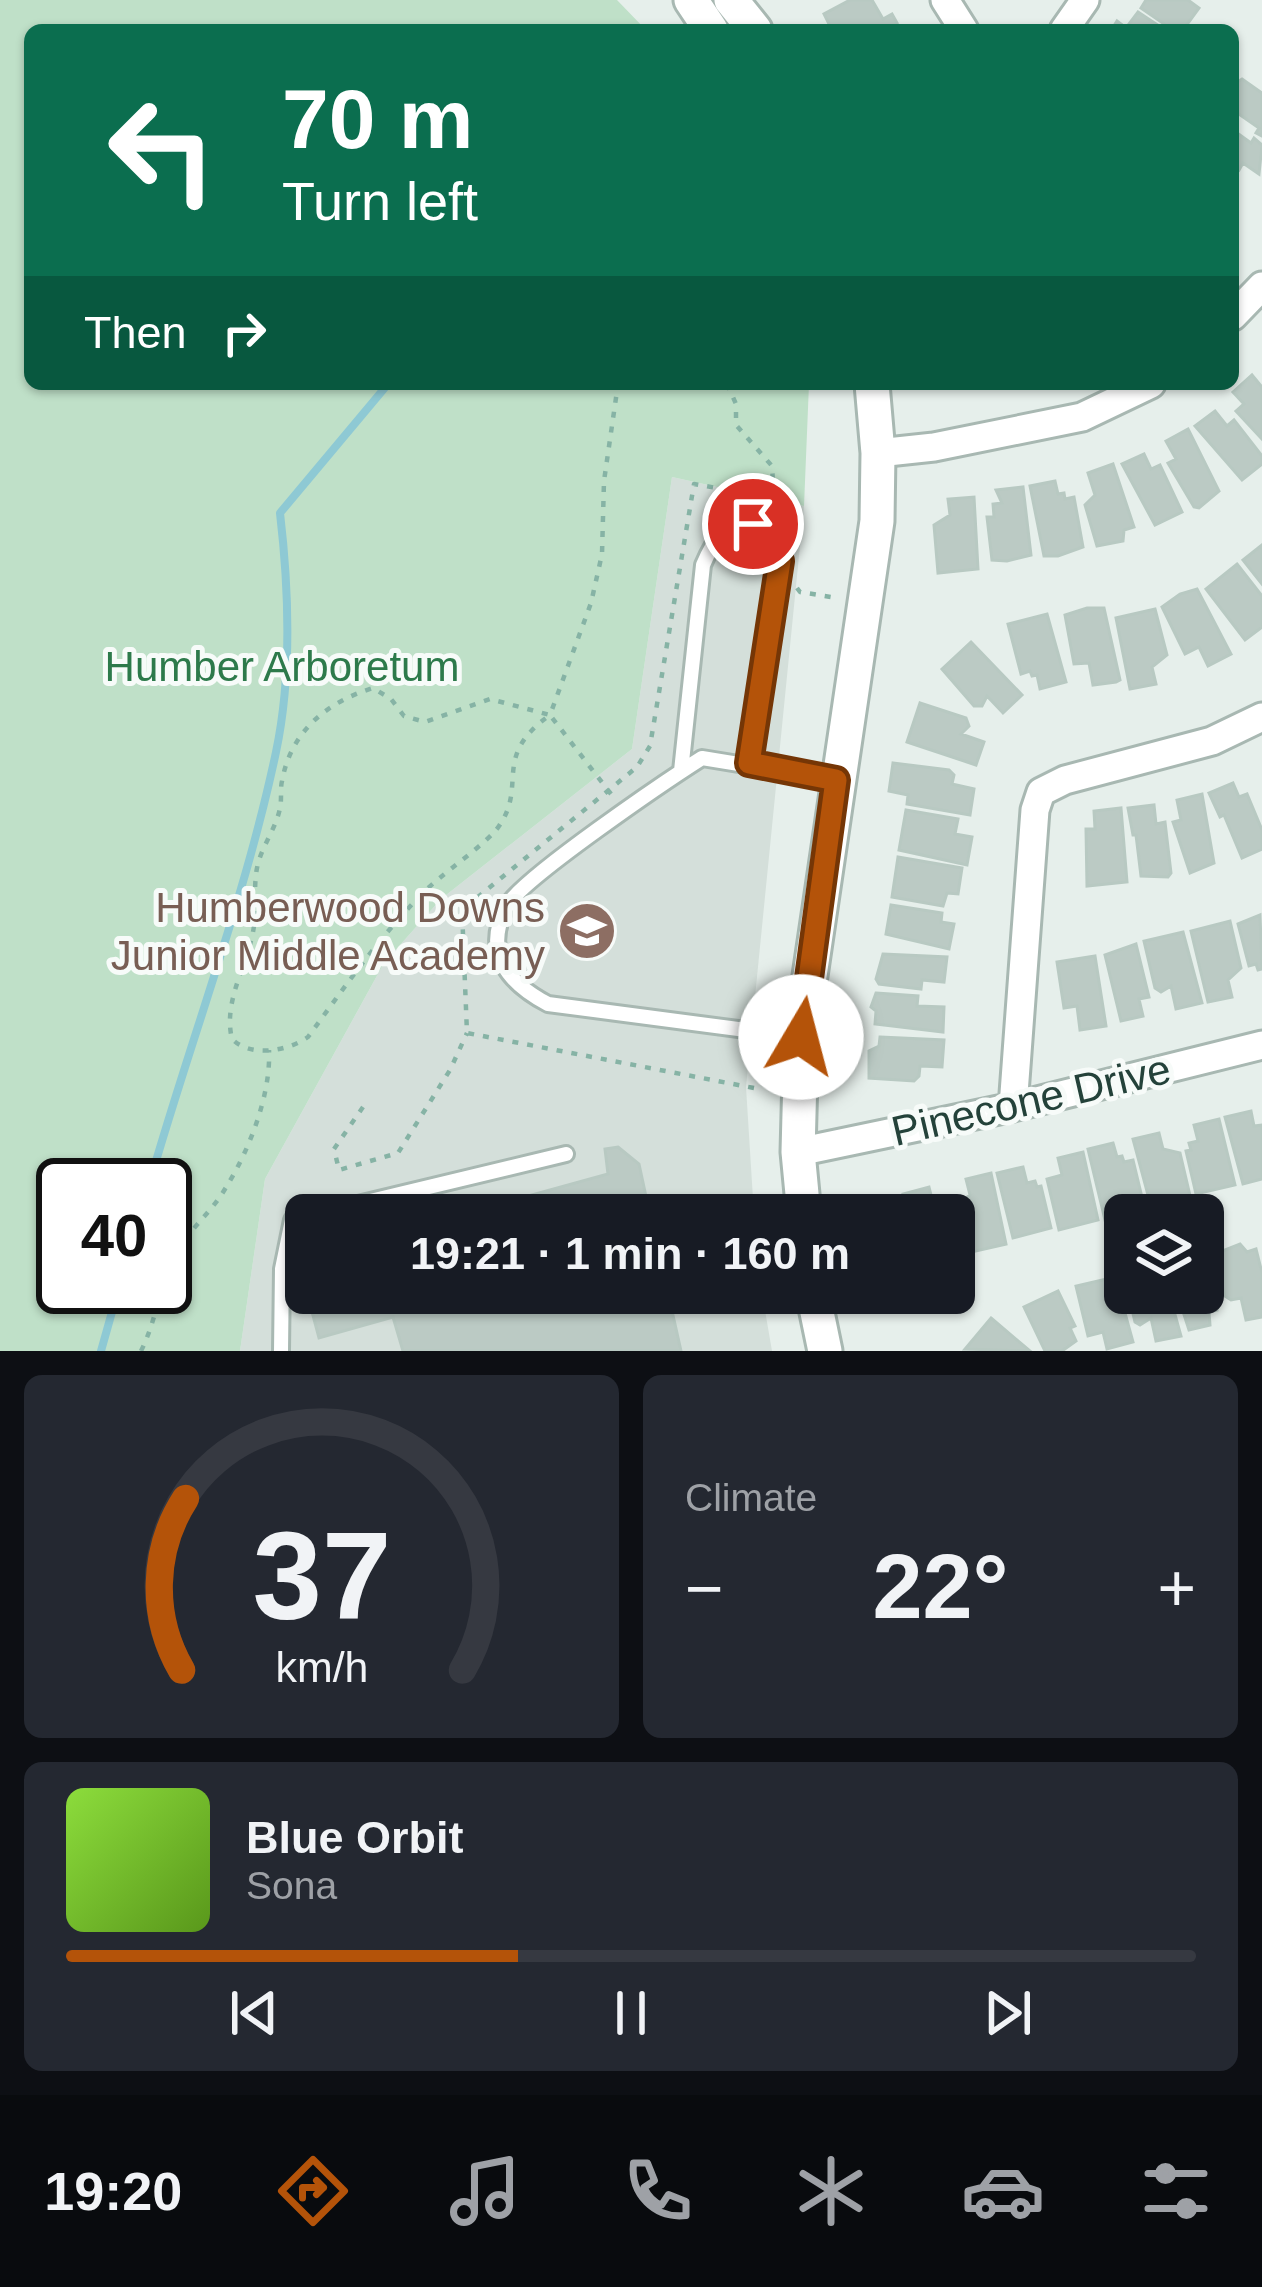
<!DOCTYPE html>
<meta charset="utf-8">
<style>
:root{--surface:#171b24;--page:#242831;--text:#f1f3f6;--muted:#9ea1a6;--line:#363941;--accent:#b45309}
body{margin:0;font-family:Arial,sans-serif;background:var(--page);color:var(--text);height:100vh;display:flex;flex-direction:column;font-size:45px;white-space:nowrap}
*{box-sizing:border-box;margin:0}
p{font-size:39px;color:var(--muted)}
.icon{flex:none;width:66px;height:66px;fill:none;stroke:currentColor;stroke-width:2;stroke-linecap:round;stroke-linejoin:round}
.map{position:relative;height:1351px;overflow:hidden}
.side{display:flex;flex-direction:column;gap:24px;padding:24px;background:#0d0f14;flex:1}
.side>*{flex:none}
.guide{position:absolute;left:24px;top:24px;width:1215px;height:366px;border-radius:18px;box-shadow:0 3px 9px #0004;background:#0b6e4f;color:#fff;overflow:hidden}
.fabs{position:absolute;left:1104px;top:1194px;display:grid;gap:24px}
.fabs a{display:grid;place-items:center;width:120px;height:120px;border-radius:18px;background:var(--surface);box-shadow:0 3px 9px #0004;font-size:60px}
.speed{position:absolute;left:36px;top:1158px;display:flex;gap:24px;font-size:60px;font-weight:700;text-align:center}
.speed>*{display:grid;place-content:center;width:156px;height:156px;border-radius:50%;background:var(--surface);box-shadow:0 3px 9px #0004;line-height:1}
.speed .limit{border:6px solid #111;border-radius:18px;background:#fff;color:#111}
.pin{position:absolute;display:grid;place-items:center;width:102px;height:102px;color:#fff;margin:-51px;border:6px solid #fff;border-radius:50%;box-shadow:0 3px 12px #0007}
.me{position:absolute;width:132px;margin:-66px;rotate:8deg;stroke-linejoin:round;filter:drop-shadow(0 0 9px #0008)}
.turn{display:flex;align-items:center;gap:42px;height:252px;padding:0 60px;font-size:54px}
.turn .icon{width:156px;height:156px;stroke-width:2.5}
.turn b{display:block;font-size:84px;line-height:102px}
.then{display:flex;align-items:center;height:114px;padding:0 60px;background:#0003;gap:24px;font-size:45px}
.big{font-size:90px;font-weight:600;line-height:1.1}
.side .widget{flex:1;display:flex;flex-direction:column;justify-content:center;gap:18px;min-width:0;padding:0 42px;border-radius:18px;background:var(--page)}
.side .dial{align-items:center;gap:0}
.dial svg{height:312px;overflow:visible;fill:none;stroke:var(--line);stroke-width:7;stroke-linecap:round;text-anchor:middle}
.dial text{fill:var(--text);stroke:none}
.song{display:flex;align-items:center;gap:36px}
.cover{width:144px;height:144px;border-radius:18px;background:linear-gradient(135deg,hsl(90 70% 55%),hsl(90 70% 35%))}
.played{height:12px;border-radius:6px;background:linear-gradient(90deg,var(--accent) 40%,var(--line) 40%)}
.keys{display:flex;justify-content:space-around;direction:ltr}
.heat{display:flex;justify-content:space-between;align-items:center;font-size:66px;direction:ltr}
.side .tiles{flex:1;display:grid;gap:24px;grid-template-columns:1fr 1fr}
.widget:last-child{grid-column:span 2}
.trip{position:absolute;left:285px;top:1194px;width:690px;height:120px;border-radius:18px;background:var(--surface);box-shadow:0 3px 9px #0004;font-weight:600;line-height:120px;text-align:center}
.menu{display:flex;height:192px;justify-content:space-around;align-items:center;background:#090b0e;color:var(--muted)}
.menu .icon{width:84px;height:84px}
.menu .on{color:var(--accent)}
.menu b{font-size:54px;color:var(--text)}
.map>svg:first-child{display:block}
.built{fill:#d4dfda}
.green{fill:#bfe0c8;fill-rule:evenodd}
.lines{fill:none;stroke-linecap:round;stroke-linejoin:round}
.stream{stroke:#8ec9d4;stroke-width:8}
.building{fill:#bbcac4;stroke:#b8c9c2;stroke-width:3}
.service-casing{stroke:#a8b8b2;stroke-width:20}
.minor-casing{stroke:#a8b8b2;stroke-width:33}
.tertiary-casing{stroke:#a8b8b2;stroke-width:39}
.path{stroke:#86b3a5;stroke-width:4.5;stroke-dasharray:6 9;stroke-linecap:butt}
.service{stroke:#fff;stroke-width:14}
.minor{stroke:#fff;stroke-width:27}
.tertiary{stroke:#fff;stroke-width:33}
.route-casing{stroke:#753606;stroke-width:30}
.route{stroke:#b45309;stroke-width:21}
.labels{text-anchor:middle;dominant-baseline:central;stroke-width:10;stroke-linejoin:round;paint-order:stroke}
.park-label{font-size:42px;fill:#2d7a4b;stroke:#f7fbf9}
.education-label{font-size:42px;fill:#785e54;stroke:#f7fbf9;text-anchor:end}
.street-label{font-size:42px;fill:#24423a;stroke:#f7fbf9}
</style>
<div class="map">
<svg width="1262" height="1351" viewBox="0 0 1262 1351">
<rect width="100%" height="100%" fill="#e6efeb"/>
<!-- built -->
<path class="built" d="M672,477L804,506L746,1087L754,1215H306V1293H762L772,1351H240L265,1179L384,963L441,899L632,749Z"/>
<!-- green -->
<path class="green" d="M0,0H617L646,30H30V384H809L804,506L672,477L632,749L441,899L384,963L265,1179L240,1351H0ZM63,1185H165V1287H63Z"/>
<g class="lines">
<!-- stream -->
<path class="stream" d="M149,1185C190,1041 245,899 276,752C292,676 289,590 280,513L388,384
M101,1351L119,1287"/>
</g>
<!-- building -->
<path class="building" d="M850,0H872L883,19L892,14L897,23L884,30H832L824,14Z
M1146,0H1188L1199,8L1183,30H1173L1141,8Z
M1138,12L1165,30L1112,29L1117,21L1126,28Z
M1242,79L1262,93V136L1256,133L1259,128L1233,110V85Z
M1233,130L1251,143L1254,138L1262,145L1259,174L1243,163L1239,170L1233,166Z
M1252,375L1262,387V439L1236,411L1244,404L1233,392Z
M1215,411L1227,426L1234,420L1262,456V464L1242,480L1195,426Z
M1188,429L1219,491L1199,508L1194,507L1168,463L1176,459L1166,441Z
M1144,454L1151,469L1160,465L1182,512L1155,525L1122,464Z
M1113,464L1134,527L1124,530L1123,541L1097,546L1085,505L1095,495L1088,473Z
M1055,481L1058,494L1064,493L1065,499L1074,497L1083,547L1058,556H1044L1030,486Z
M1023,487L1031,555L1007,561L992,560L987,517H994L993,504L1002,503L996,490Z
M974,497L978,569L938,573L934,525L950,515L948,499Z
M1262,545V584L1243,560Z
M1237,564L1262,596V627L1245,640L1206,589Z
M1197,589L1231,654L1208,666L1199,647L1185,654L1162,607L1180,594Z
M1087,608H1104L1120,680L1116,682L1093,685L1089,663L1074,664L1065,615Z
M1155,609L1167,655L1152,667L1156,684L1130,689L1116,618Z
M1047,614L1066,682L1040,689L1037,675L1032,676L1030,671L1021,674L1008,624Z
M971,642L1022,695L1003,713L987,696L982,706H974L942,669Z
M920,703L966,718L969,726L961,734L984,742L976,765L907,742Z
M893,763L949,770L954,775L952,784L974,789L970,815L907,804L908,795L889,791Z
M1233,783L1239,797L1247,794L1262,830V849L1242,858L1224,815L1220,817L1209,793Z
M1202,794L1214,863L1190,873L1173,822L1181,820L1177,800Z
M1154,805L1156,824L1165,822L1171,873L1168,877L1141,876L1136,835H1133L1128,808Z
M1121,808L1127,882L1087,886L1086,829H1095L1094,811Z
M906,810L958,819L955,834L972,837L967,865L899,850Z
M898,857L962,868L958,894L947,893L943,906L892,897Z
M891,905L942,913L941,922L954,924L949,949L886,934Z
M1260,915L1262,969L1258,970L1256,964L1249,966L1238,924Z
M1230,921L1241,968L1228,980L1232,997L1208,1002L1191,931Z
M1183,932L1202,1003L1176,1009L1171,986L1161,992L1155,988L1144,941Z
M1136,944L1149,997L1139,999L1143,1016L1121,1021L1105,955Z
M883,954L947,957L944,982L922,980L921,989L879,984L876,979Z
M1095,956L1106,1026L1080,1030L1077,1006L1064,1008L1057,962Z
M876,993L918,996L917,1006L944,1007L943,1032L875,1024L876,1011L871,1007Z
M880,1037L944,1040L942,1067L920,1066L919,1076L914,1081L869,1078V1051L879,1046Z
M1251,1111L1254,1126L1262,1125V1179L1243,1184L1225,1117Z
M1219,1119L1235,1185L1196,1194L1186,1151L1191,1150L1189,1143L1198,1141L1194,1125Z
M1159,1133L1163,1149L1180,1153L1191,1200L1152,1210L1133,1139Z
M1113,1143L1117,1157L1122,1156L1124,1162L1133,1160L1145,1210L1125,1215L1121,1221L1118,1217L1105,1220L1088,1149Z
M618,1147L639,1164L650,1215H459L608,1174L605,1149Z
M1083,1152L1098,1220L1059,1230L1047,1179L1062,1175L1058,1158Z
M1023,1167L1027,1183L1035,1181L1037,1187L1041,1186L1051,1228L1013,1238L997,1173Z
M991,1173L1006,1244L967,1253L956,1206L970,1195L966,1179Z
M929,1187L933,1203L944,1204L952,1215H908L903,1194Z
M898,1197L902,1215L873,1212L871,1203Z
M1240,1244L1247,1252L1256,1249L1262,1273V1317L1246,1320L1241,1298L1231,1300L1225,1296L1215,1254Z
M1210,1259L1220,1301L1216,1302L1217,1310L1209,1312L1210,1325L1189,1330L1177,1293H1203V1261Z
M1115,1277L1133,1342L1107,1349L1103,1332L1088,1336L1076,1286Z
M1058,1291L1075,1326L1070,1328L1076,1341L1062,1351H1045L1024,1307Z
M307,1293H668L681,1351H403L393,1317L319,1338Z
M1128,1293H1169L1181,1336L1156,1341L1151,1318L1140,1325L1135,1322Z
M991,1318L1030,1351L965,1349Z"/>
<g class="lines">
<!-- service casing -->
<g class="service-casing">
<path id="service" d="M681,771L703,565C714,539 723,525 753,524L770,534L780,561L749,763
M799,1037L548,1004C508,983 482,952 507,906C521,879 669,779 702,758L836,780
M312,1215L566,1154
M281,1351L282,1269L292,1220L306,1216"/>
</g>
<!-- minor casing -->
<g class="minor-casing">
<path id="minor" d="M945,0L964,30
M1064,30L1085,0
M1233,316L1262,286
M878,453L934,447L1082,417L1151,384
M1013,1107L1035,810L1041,792L1065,780L1212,741L1262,717
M798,1152L1013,1107L1262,1045"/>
</g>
<!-- tertiary casing -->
<g class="tertiary-casing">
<path id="tertiary" d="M691,0L711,30
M731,0L755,30
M804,1215L798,1152L801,1037L877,521L878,453L872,384
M813,1293L825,1351"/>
</g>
<!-- path -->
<path class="path" d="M727,384L736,404V425L772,466L775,515
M797,588L800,592L831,597
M611,794L550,715C491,757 528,784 499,826C488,843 440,875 423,893C380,936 344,988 308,1037C288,1051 251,1058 232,1039C223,1002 246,968 253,932C257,911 253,889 257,868C261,847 276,829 280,808C282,799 280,789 282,781C291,731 327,702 373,688L391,699L404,716L425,722L490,699L550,715L591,603L602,554L604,481L618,384
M422,893L486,910
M754,1088L467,1033L462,910L637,767L650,746L694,484L773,498
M363,1107L334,1149L339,1170L398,1153L450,1070L467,1033
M141,1351C155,1323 159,1292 171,1264C183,1234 209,1216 225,1189C249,1151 271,1095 269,1050"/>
<!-- service -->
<use href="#service" class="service"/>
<!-- minor -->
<use href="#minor" class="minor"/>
<!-- tertiary -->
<use href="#tertiary" class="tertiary"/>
</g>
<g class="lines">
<!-- route casing -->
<g class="route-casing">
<path id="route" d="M753,524L770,534L780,561L749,763L836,780L801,1037"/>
</g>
<!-- route -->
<use href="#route" class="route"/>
</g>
<!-- icons -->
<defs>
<g id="school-disc" transform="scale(3)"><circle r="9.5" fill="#8d6e63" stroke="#f7fbf9"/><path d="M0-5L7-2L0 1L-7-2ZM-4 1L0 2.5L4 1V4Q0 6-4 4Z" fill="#fff"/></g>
</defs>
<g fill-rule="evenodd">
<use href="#school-disc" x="587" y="931"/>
</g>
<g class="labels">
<!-- park labels -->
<g class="park-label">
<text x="282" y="666">Humber Arboretum</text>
</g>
<!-- education labels -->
<g class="education-label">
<text x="545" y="907">Humberwood Downs<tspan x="545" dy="48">Junior Middle Academy</tspan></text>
</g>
<!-- street labels -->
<g class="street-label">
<text transform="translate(1031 1100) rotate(-13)">Pinecone Drive</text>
</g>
</g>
</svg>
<div class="fabs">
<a><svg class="icon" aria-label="layers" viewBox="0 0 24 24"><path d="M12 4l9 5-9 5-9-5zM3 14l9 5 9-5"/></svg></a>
</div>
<div class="speed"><div class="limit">40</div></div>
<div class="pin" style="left:753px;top:524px;background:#d93025"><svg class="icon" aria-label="arrive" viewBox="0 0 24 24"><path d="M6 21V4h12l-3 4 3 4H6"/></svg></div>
<svg class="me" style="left:801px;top:1037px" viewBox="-20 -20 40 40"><circle r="19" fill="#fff"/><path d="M0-13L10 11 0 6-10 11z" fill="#b45309"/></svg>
<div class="trip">19:21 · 1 min · 160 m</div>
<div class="guide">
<div class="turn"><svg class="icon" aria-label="left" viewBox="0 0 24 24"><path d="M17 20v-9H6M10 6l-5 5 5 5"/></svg><div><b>70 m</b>Turn left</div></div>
<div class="then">Then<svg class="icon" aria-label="right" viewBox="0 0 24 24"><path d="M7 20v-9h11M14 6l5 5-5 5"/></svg></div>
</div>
</div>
<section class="side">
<div class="tiles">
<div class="widget dial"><svg viewBox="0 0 100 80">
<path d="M14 69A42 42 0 1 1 86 69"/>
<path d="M14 69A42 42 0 0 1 15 25" stroke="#b45309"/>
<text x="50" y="56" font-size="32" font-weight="700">37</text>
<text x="50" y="72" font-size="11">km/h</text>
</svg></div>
<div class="widget"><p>Climate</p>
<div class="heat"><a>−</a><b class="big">22°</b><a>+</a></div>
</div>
<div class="widget">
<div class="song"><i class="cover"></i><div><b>Blue Orbit</b><p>Sona</p></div></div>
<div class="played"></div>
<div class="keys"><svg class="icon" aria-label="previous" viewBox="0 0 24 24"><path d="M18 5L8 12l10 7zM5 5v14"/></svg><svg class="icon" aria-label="pause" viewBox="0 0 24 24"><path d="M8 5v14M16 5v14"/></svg><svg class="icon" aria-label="next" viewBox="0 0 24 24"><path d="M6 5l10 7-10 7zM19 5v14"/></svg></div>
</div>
</div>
</section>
<nav class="menu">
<b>19:20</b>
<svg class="icon on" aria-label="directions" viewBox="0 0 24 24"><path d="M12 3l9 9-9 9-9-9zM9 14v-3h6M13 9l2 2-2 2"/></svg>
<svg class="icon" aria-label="music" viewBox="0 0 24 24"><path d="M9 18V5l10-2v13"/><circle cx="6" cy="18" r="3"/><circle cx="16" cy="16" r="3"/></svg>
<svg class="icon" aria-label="phone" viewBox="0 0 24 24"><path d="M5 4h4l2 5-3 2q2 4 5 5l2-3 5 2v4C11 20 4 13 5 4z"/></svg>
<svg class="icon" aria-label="climate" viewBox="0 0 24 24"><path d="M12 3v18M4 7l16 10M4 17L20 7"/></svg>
<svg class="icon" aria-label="car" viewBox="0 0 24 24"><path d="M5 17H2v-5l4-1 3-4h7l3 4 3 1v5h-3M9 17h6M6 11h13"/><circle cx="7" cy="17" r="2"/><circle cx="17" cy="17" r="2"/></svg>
<svg class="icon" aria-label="filters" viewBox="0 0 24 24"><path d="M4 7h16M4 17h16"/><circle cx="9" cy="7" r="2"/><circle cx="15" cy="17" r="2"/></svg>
</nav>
